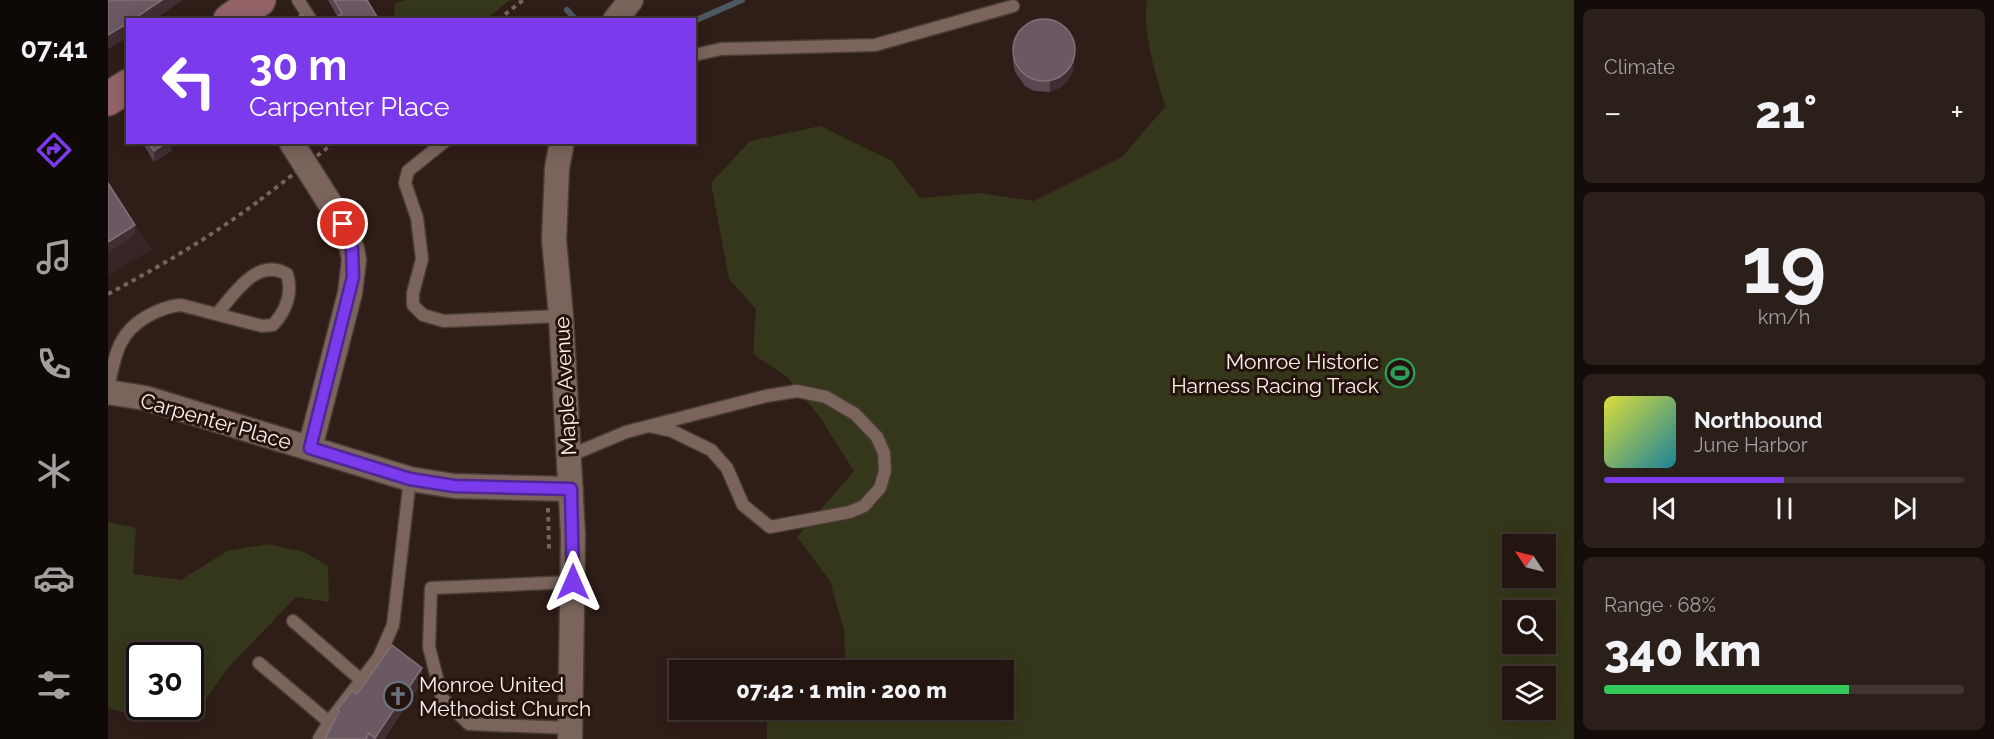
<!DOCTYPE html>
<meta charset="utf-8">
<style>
:root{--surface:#231611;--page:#2b1f1a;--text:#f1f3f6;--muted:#a39f9f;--line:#403531;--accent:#7c3aed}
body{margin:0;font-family:Raleway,sans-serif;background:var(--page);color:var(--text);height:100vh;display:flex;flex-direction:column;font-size:22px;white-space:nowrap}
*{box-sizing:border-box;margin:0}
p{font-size:20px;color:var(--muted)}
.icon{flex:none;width:33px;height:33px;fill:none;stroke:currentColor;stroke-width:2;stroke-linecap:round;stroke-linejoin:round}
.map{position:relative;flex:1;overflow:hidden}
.side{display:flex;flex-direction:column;gap:9px;padding:9px;background:#130c09;width:420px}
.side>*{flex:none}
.banner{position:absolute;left:18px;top:18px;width:570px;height:126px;border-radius:0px;box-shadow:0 3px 15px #0003,0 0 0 2px var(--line);background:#7c3aed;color:#fff;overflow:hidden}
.needle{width:39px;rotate:305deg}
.controls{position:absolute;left:1394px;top:534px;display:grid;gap:12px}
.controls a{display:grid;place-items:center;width:54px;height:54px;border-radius:0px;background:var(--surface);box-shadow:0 3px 15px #0003,0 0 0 2px var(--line);font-size:30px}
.speed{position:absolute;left:18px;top:642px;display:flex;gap:12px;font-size:30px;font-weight:700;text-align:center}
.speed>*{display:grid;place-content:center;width:78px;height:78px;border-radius:50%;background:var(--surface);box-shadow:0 3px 15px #0003,0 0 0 2px var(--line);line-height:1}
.speed .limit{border:3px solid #111;border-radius:9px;background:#fff;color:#111}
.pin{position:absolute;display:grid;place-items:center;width:51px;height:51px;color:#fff;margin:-26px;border:3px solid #fff;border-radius:50%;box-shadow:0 2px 6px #0007}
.me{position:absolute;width:66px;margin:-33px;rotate:0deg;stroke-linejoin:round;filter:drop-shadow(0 0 4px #0008)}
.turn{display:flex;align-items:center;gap:21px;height:126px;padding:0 24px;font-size:27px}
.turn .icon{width:78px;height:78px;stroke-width:2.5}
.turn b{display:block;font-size:42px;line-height:51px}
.big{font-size:45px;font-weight:800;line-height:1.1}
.side .widget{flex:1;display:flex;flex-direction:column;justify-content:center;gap:9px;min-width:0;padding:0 21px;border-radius:9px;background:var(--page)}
.side .dial{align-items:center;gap:0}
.dial b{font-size:78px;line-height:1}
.song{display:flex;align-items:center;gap:18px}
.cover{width:72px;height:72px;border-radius:9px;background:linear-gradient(135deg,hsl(60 70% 55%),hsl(190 70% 35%))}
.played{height:6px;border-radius:3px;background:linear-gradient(90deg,var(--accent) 50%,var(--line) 50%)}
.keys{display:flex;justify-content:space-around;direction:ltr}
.heat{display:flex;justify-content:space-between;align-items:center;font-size:33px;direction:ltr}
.charge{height:9px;border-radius:4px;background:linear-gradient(90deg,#34c759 68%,var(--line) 0)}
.trip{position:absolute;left:561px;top:660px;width:345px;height:60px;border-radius:0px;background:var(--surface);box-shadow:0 3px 15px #0003,0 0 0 2px var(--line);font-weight:800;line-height:60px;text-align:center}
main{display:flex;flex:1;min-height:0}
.menu{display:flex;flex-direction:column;width:108px;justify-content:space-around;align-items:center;background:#0e0907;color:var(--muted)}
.menu .icon{width:42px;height:42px}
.menu .selected{color:var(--accent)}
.menu b{font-size:27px;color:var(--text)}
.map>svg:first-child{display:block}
.commercial{fill:#372425}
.green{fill:#35371a;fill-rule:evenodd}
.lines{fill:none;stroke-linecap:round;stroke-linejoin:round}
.stream{stroke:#4c5862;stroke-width:6}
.lane-casing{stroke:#493b36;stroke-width:15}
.street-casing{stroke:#493b36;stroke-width:27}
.secondary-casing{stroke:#493b36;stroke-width:36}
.path{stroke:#74645e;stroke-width:4;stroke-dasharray:4.5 4.5;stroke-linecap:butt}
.lane{stroke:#7a645c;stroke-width:12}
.street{stroke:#7a645c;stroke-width:24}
.secondary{stroke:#936368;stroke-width:33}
.path-bridge{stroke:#74645e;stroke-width:4;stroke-dasharray:4.5 4.5;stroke-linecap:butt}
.wall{fill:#584651}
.shaded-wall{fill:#402e33}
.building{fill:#6a5862;stroke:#817077;stroke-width:1.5}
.route-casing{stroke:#51269a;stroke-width:15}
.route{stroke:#7c3aed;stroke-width:10}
.labels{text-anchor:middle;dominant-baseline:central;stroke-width:6;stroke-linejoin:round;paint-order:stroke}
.poi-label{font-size:21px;fill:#fff2ed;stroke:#25140e;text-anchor:end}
.street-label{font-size:21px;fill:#fff2ed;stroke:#25140e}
</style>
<main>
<nav class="menu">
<b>07:41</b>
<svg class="icon selected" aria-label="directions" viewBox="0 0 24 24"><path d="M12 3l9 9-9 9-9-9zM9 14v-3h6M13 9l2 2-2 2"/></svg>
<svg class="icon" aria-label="music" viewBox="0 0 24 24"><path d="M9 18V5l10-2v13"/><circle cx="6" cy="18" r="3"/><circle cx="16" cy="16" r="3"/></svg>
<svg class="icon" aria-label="phone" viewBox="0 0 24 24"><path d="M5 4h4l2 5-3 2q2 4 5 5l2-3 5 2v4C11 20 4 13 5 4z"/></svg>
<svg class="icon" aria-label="climate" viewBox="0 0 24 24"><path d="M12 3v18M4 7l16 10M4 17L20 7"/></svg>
<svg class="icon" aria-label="car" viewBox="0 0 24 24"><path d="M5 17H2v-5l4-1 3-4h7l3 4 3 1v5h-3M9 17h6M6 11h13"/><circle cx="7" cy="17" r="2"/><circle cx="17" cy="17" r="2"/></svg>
<svg class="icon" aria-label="filters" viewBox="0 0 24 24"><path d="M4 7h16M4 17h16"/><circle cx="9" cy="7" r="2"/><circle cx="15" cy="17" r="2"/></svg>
</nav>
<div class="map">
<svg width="1466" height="739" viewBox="0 0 1466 739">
<rect width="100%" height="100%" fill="#2f1d17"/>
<!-- commercial -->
<path class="commercial" d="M0,186L44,250L0,275Z"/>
<!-- green -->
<path class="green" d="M298,0H402L378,19H286L287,3Z
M1039,0H1466V739H659V714L704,712L707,710H896V670H738L736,630L722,581L689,537L746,471L711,416L679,377L645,354L648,309L621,279L603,183L642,141L712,126L784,161L812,198L871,193L926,201L1014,157L1057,107C1048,73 1034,35 1039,0ZM1404,544H1437V578H1404ZM1404,610H1437V644H1404ZM1404,676H1437V710H1404Z
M0,522L28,528L25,574L73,580L119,551L160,544L196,552L220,566L221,602L188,597L118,670L94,705L74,720L39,718L0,708ZM32,656H82V706H32Z"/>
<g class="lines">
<!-- stream -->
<path class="stream" d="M459,10L468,20
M586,21L634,0"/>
<!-- lane casing -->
<g class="lane-casing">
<path id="lane" d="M190,0L203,20
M586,55L613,49L767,45L905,6
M336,142L300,171L297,183L309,218L314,259L305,293V305L315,315L336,321L453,316
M0,388C7,357 9,334 38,317C50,310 60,306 73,305L154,326L165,325C178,311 185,293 179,274C149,257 127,293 109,314
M461,456L518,432L541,426L564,431L603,450L619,468L635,505L662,527L742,512L756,506L772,488L777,471L776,453L769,437L747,414L718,397L689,391L658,396L541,426
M185,621L253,680
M151,663L221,722
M462,728L361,724L334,698L321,647L323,588L465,582
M211,739L221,722L271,657L285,625L302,479"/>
</g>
<!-- street casing -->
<g class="street-casing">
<path id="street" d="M507,20L523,0
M183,142L235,224L244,249L246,260L242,293L202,448
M454,142L449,168L446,240L453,316L465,535L462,739
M0,392L37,398L302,479L346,486L463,489"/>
</g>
<!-- secondary casing -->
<g class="secondary-casing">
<path id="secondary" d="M122,20L151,0
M0,99L20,86"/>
</g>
<!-- path -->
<path class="path" d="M390,20L415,0
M0,294C53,266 104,236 152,200
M440,508L441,549"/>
<!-- lane -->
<use href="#lane" class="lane"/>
<!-- street -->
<use href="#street" class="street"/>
<!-- secondary -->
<use href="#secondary" class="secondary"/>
<!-- path-bridge -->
<path class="path-bridge" d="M152,200L227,142"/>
</g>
<!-- wall -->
<path class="wall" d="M220,0H259L229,16Z
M905,51L966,54L965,71L960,80L953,87L942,92L926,91L917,86L907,72L905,62Z
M34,142H64L63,143V151L46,162Z
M314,682L276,739H217L229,714V710L249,694Z"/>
<!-- shaded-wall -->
<path class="shaded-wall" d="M54,0H75L46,20H24Z
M20,23V37L0,49V35Z
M966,43L965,71L960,80L953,87L942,92V81Z
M59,142H64L63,143V151L46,162V151Z
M27,225V235L0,253V242Z
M314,668V682L276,739H267V738Z"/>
<!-- building -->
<path class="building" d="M0,0H54L24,20H20V23L0,35Z
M226,0H259L271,20H225L234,13Z
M194,14L200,20H185Z
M905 50a31 31 0 1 1 62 0a31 31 0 1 1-62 0Z
M40,142H59L46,151Z
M0,183L27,225L0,242Z
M284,645L314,668L267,738L261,733L258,739H217L231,711L229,710L244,691L249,694Z"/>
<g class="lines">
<!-- route casing -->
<g class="route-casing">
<path id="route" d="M235,224L244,249L245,277L202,448L302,479L346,486L463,489L465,582"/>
</g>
<!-- route -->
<use href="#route" class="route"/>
</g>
<!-- icons -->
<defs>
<g id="stadium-ring" transform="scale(1.5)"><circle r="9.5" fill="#25140e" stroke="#2e9e5b" stroke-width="1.5"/><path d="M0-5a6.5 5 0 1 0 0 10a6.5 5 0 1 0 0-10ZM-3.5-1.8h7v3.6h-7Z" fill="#2e9e5b"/></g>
<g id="church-ring" transform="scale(1.5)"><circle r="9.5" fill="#25140e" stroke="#6b7280" stroke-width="1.5"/><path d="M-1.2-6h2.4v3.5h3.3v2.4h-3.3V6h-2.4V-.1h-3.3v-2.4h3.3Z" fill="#6b7280"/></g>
</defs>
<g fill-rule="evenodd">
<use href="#stadium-ring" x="1292" y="373"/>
<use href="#church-ring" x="290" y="696"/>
</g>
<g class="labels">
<!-- poi labels -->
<g class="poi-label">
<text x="1271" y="361">Monroe Historic<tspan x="1271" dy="24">Harness Racing Track</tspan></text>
<text x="311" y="684" text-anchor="start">Monroe United<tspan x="311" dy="24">Methodist Church</tspan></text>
</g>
<!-- street labels -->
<g class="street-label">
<text transform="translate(457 386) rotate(-93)">Maple Avenue</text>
<text transform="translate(108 421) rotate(16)">Carpenter Place</text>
</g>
</g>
</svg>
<div class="controls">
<a><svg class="needle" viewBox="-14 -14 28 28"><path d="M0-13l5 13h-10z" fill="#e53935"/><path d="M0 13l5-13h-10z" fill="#a39f9f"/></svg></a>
<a><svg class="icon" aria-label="search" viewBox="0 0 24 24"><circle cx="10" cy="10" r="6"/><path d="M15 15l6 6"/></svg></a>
<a><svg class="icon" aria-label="layers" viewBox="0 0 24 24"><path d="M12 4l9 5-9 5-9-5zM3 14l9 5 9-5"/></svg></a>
</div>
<div class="speed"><div class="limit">30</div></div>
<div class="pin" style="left:235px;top:224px;background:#d93025"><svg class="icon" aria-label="arrive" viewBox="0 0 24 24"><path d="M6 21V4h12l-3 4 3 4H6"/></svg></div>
<svg class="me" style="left:465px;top:582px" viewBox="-20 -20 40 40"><path d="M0-17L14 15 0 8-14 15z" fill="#7c3aed" stroke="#fff" stroke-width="4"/></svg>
<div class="trip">07:42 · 1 min · 200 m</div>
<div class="banner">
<div class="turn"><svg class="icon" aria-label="left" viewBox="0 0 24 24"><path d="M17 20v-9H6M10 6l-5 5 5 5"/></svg><div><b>30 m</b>Carpenter Place</div></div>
</div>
</div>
<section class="side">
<div class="widget"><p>Climate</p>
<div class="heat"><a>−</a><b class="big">21°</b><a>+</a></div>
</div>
<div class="widget dial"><b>19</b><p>km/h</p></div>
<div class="widget">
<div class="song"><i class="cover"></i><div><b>Northbound</b><p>June Harbor</p></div></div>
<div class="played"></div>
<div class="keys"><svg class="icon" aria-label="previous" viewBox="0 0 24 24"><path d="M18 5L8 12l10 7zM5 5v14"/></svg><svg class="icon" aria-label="pause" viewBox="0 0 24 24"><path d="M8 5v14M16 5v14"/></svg><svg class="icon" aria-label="next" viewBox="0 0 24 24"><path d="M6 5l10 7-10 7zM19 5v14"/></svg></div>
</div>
<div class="widget"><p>Range · 68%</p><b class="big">340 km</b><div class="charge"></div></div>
</section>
</main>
